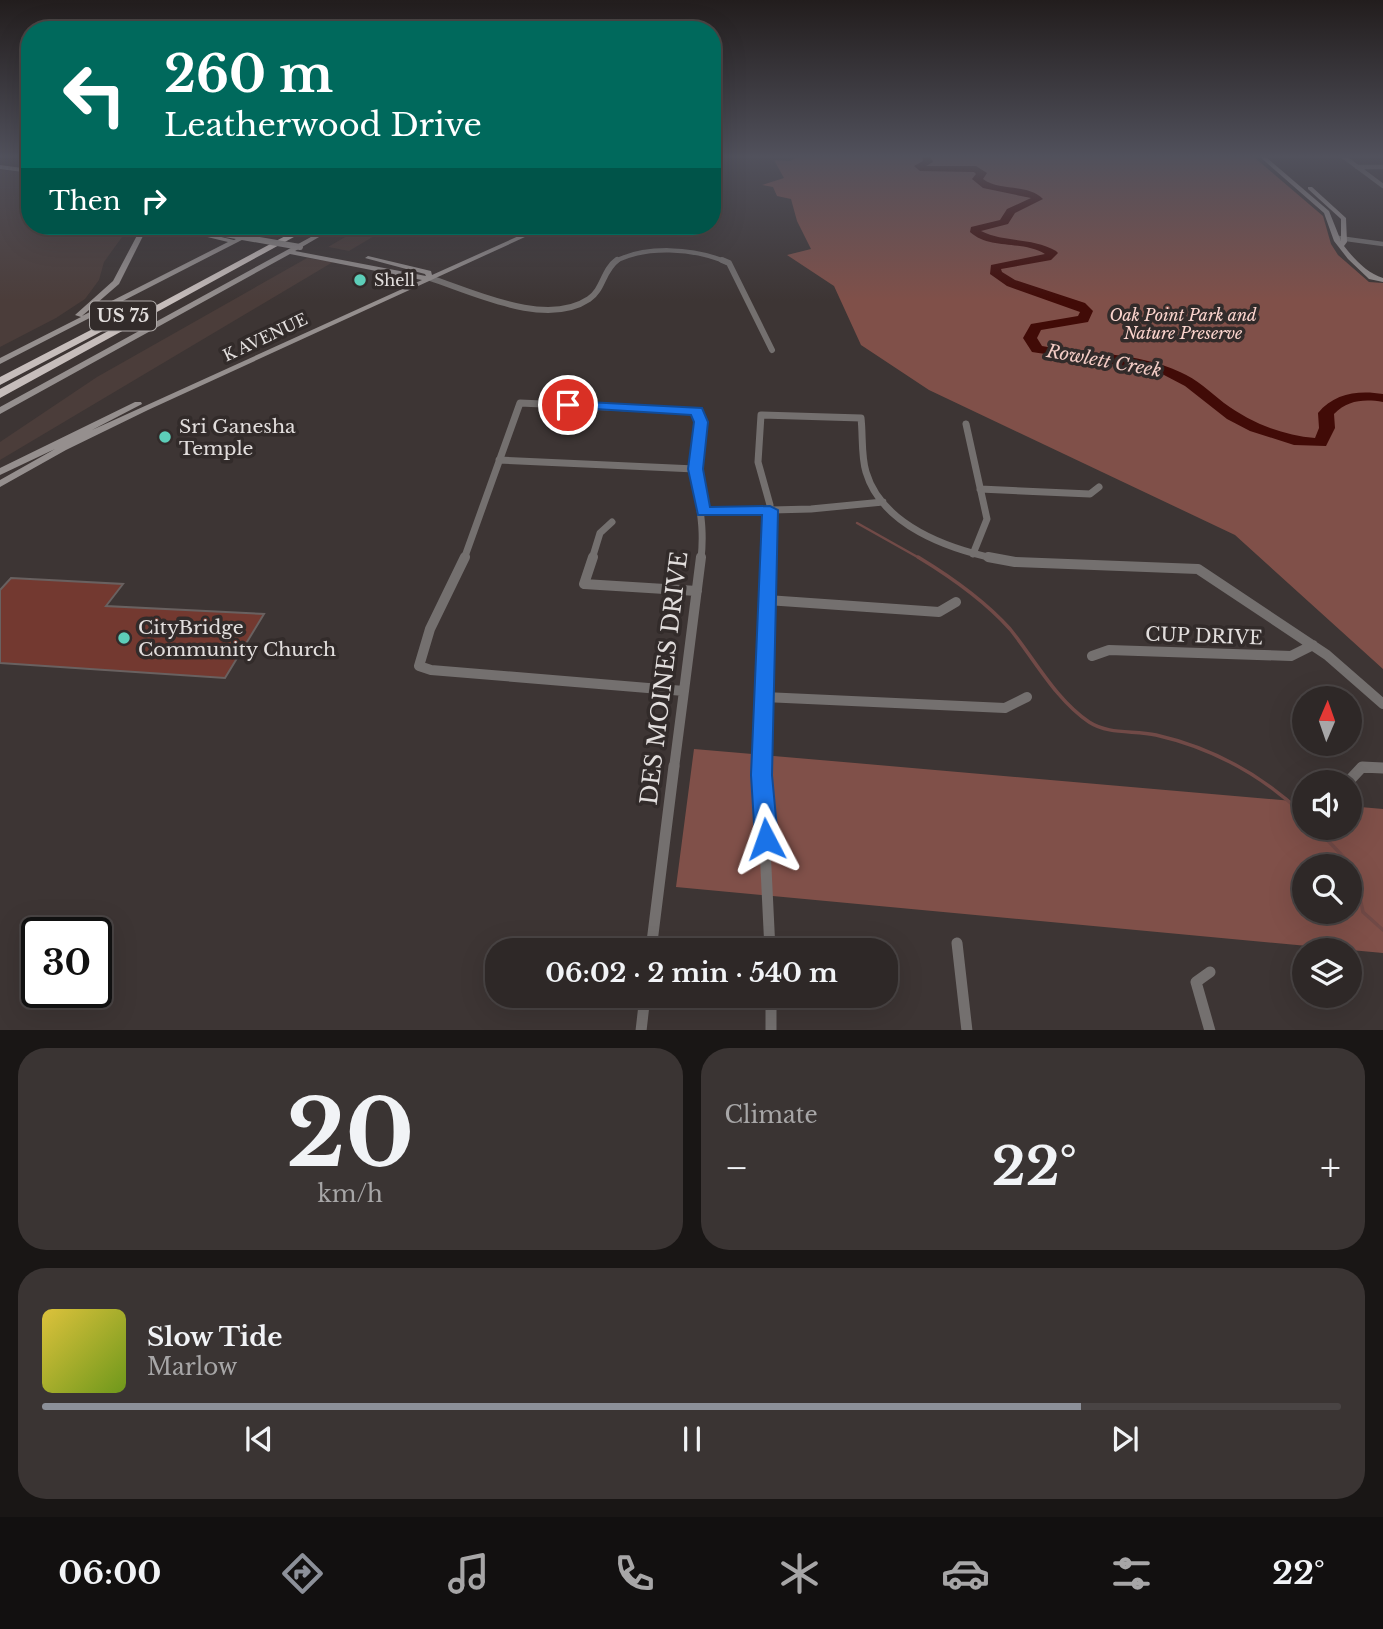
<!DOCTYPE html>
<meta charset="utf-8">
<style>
:root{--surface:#2e2827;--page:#3a3433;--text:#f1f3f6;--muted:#a7a6a7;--line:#494444;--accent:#8c9099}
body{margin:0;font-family:"Libre Baskerville",serif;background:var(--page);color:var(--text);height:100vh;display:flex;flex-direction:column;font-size:26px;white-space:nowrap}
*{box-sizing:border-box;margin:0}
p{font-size:23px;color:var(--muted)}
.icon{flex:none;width:38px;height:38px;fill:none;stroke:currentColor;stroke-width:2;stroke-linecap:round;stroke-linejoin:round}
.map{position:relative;height:1030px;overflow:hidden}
.side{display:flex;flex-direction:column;gap:18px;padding:18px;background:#191615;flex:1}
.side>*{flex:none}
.top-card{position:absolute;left:21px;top:21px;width:700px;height:214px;border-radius:28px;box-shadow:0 7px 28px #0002,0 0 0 2px var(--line);background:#00695c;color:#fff;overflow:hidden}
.needle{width:46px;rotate:2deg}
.buttons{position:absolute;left:1292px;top:686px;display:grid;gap:14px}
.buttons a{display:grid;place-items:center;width:70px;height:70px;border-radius:50%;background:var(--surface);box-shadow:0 7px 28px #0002,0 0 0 2px var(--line);font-size:35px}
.speed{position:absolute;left:21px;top:917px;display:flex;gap:14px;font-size:35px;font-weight:700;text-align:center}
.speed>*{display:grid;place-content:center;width:91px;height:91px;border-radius:50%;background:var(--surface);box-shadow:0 7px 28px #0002,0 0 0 2px var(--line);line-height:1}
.speed .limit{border:4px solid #111;border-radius:10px;background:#fff;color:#111}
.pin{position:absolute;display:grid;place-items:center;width:60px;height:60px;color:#fff;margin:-30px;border:4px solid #fff;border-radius:50%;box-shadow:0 2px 7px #0007}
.me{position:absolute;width:77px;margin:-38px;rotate:356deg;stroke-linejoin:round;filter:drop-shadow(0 0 5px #0008)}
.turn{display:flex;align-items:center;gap:24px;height:147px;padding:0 28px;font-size:32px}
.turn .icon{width:91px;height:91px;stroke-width:2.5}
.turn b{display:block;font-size:49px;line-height:60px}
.then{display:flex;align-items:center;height:66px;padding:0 28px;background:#0003;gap:14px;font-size:26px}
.big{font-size:52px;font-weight:700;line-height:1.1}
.side .tile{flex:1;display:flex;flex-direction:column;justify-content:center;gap:10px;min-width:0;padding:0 24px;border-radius:28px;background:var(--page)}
.side .dial{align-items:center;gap:0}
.dial b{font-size:91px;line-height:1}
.song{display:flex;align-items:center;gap:21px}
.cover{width:84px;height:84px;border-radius:10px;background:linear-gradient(135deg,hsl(50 70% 55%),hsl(80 70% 35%))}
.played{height:7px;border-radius:4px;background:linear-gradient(90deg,var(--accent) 80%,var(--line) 80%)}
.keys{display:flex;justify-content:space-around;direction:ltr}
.heat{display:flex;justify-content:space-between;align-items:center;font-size:38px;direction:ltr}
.side .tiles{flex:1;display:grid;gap:18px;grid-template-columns:1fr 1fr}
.tile:last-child{grid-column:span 2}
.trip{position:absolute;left:485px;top:938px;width:413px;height:70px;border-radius:28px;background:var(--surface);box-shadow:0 7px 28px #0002,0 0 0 2px var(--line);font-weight:700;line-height:70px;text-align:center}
.menu{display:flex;height:112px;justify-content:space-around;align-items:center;background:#121010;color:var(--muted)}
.menu .icon{width:49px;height:49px}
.menu .active{color:var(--accent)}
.menu b{font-size:32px;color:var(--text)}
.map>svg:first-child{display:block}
.built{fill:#4b3d3a}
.green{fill:#805049;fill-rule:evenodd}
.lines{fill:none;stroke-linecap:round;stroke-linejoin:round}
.stream-far1{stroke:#714a47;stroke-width:2.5}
.stream{stroke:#714a47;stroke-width:3.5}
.river{fill:#410b07;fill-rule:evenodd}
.building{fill:#733930;stroke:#696160;stroke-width:2}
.street-far4{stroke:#74706f;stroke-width:4.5}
.street-far3{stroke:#74706f;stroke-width:6}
.street-far2{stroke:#74706f;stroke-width:7}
.street-far1{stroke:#74706f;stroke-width:10}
.street{stroke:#74706f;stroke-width:11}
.secondary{fill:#958f8e;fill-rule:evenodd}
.highway{fill:#c6bdbb;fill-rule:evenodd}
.secondary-bridge{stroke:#958f8e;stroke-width:6}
.route{fill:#1a73e8;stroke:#114b97;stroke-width:2}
.poi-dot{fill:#5dceb9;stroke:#322b2a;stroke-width:2.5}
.labels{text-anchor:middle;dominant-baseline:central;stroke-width:7;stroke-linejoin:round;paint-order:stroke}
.far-poi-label{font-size:16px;fill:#e2dedd;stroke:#322b2a;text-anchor:start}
.far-park-label{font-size:16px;font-style:italic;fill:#fcd5ce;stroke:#322b2a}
.far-street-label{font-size:16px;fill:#e2dedd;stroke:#322b2a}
.shield{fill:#322b2a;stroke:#ada8a7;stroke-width:2}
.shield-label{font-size:18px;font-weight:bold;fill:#e2dedd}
.far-water-label{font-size:18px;font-style:italic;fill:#f4cdc6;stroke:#322b2a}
.poi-label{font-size:19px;fill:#e2dedd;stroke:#322b2a;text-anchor:start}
.street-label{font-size:19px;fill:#e2dedd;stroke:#322b2a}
.near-street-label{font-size:23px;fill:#e2dedd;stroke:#322b2a}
</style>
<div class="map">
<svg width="1383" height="1031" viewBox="0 0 1383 1031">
<rect width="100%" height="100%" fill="#3d3534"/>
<!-- built -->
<path class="built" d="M0,169L30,174V226H130L104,262L99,280L85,299L56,318L0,347Z
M364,226H391L349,251L328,247Z
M307,258L333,262L0,460V442L97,377Z"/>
<!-- green -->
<path class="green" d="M797,157H1254L1323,216L1331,244L1338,255L1369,282L1383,283V669L1235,535L929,390L861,345L834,286L787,255L811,249L797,221L791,199L777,196L773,187L762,185L784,178L774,160L790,161Z
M694,749L1304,802V828H1349V806L1383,809V953L676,887ZM1304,866H1349V912H1304Z"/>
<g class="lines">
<!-- stream-far1 -->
<path class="stream-far1" d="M857,523L921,559"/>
<!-- stream -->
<path class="stream" d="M918,557C951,577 984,600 1010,629C1035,660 1056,700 1089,722C1109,735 1134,730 1156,735C1213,748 1262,775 1304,815
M1316,828L1354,868L1363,912L1383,930"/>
<!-- river -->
<path class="river" d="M922,157H931L933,162L926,166H976L987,173L983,179C1000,192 1028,183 1043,199L1015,213L1008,224L981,231C1005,243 1032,237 1056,251L1058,253L1051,260L1001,269L1002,272L1015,280L1085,303L1093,311L1088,322L1041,330L1037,338L1042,346C1087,354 1138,352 1180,372C1197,379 1210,392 1224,403C1251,423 1282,435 1315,438L1319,428L1318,413C1334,393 1359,390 1383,394V402C1364,399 1348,400 1334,414L1335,428L1326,446L1294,445L1250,431L1227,419L1185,386L1164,375L1137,368L1032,352L1023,338L1031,324L1078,316L1080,312L1007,286L990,274L991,265L1045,254C1022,240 990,250 970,232L971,227L1000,220L1007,209L1031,198L983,188L972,179L976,174L974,172L920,171L914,166L923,161Z"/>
</g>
<!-- building -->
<path class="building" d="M11,578L123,584L106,606L264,614L225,678L0,663V590Z"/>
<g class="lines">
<!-- street-far4 -->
<path class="street-far4" d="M1344,157L1383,186
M1357,167H1383
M1339,238L1383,244
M614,262C645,245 694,248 726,262"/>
<!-- street-far3 -->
<path class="street-far3" d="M722,260L729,263L772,350
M430,278C473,292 546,328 589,299C603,290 603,270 617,260
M571,393L573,387"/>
<!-- street-far2 -->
<path class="street-far2" d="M568,405L572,391
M966,424L987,519L973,554
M499,460L695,469
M980,489L1090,494L1099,487
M703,512L811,509L883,502
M464,559L520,403L697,411C704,431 694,450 695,471C698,504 705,524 701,559
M592,559L600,533L612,522
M768,559L770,505L758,462L761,415L861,418C863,435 861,456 866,472C882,526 949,549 997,559"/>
<!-- street-far1 -->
<path class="street-far1" d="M465,557L430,629L419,666L431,670L684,691
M593,557L584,584L697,591
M988,557L1015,562L1198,569L1327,655L1383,704
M767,600L939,612L956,602
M1092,656L1109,650L1291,656L1313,645
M684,691L701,557
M764,697L1005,708L1027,697
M674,768L684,691
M761,768L768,557
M1361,768H1375"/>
<!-- street -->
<path class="street" d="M761,766L770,950
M1348,782L1362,767L1383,768
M957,943L967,1031
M651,950L674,766
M1210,972L1196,982L1210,1031
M771,996V1031
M641,1031L645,996"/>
<!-- secondary -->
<path class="secondary" d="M1260,157H1266L1329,211L1341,241V219L1308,189V187H1312L1346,218L1347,242L1344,246C1354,259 1367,273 1383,278V282L1369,279L1348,259L1334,241L1324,213Z
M0,165L30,169V173L0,169Z
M142,226H148L119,284L82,316L228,242L166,227L165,226H175L234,240L261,226H269L0,364V358L81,317L75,315L113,281Z
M331,226H338L295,251L426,276L425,274L365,258L368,256L431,271L432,275L541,226H549L148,410L66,450L0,487V480L55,449L0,475V468L135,402H141L142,404L92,430L422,280L290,254L0,414V407Z"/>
<!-- highway -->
<path class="highway" d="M304,226H314L0,398V389Z
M112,319L116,320V324L0,385V377Z"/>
<!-- secondary-bridge -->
<path class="secondary-bridge" d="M225,234L300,247"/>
</g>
<!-- sky -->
<linearGradient id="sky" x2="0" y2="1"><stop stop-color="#221d1d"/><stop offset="0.52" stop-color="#51515c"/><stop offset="1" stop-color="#51515c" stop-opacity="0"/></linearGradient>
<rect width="1383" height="301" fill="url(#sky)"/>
<!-- route -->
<path class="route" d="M568,401L702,408L708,422L703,469L710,507L770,506L778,510L772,775L778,839L774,846L766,849L758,846L755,839L751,775L762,515H698L688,469L694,422L691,415L563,407L561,405Z"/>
<!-- markers -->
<g class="poi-dot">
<circle cx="360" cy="280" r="7"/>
<circle cx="165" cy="437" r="7"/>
<circle cx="124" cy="638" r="7"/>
</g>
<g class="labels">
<!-- far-poi labels -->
<g class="far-poi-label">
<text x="374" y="280">Shell</text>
</g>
<!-- far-park labels -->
<g class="far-park-label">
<text x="1183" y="315">Oak Point Park and<tspan x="1183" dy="18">Nature Preserve</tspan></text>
</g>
<!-- far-street labels -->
<g class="far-street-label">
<text transform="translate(265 337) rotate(-25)">K AVENUE</text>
</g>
<!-- shield labels -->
<rect class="shield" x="90" y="301.5" width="66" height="29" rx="5"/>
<g class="shield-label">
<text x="123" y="316">US 75</text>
</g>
<!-- far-water labels -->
<g class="far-water-label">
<text transform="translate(1104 361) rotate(10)">Rowlett Creek</text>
</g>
<!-- poi labels -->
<g class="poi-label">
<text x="179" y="426">Sri Ganesha<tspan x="179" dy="22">Temple</tspan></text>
<text x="138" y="627">CityBridge<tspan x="138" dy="22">Community Church</tspan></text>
</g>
<!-- street labels -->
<g class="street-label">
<text transform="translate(1204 636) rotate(2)">CUP DRIVE</text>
</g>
<!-- near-street labels -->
<g class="near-street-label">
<text transform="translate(664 678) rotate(-83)">DES MOINES DRIVE</text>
</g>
</g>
</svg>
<div class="buttons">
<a><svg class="needle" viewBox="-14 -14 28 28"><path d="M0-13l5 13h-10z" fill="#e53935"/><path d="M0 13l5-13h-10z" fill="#a7a6a7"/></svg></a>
<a><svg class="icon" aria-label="sound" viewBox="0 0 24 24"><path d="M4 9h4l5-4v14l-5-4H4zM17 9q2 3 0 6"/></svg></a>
<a><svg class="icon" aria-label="search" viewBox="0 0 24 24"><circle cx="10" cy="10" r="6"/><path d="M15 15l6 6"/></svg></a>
<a><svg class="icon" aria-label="layers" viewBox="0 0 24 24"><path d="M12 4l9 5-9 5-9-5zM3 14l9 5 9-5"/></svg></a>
</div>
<div class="speed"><div class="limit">30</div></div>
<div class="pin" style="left:568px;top:405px;background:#d93025"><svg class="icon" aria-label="arrive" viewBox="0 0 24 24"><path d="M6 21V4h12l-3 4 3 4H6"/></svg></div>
<svg class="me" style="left:766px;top:839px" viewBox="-20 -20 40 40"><path d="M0-17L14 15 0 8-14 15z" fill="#1a73e8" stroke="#fff" stroke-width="4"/></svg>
<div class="trip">06:02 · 2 min · 540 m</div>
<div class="top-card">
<div class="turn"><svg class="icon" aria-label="left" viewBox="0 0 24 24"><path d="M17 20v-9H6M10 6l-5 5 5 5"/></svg><div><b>260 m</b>Leatherwood Drive</div></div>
<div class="then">Then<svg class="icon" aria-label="right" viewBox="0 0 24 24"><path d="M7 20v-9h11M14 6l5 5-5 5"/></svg></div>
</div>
</div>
<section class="side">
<div class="tiles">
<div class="tile dial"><b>20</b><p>km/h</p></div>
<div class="tile"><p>Climate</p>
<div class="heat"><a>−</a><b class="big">22°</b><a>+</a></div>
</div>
<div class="tile">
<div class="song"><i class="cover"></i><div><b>Slow Tide</b><p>Marlow</p></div></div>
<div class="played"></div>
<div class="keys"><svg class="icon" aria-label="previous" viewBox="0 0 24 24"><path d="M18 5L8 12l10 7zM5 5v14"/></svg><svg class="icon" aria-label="pause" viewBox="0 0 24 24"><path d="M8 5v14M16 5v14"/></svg><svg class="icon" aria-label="next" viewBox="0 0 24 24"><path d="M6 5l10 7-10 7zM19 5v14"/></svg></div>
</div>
</div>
</section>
<nav class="menu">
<b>06:00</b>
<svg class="icon active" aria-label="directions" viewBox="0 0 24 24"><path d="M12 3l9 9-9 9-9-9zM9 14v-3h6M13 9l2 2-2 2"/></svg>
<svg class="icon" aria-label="music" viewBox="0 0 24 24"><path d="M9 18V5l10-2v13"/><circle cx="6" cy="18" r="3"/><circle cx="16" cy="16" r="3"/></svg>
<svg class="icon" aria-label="phone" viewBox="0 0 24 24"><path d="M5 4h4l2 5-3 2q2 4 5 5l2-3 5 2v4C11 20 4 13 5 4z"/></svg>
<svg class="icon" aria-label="climate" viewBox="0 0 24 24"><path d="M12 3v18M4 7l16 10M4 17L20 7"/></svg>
<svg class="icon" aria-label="car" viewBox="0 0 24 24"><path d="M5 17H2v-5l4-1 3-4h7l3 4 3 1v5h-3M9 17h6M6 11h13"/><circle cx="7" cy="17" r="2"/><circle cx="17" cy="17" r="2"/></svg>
<svg class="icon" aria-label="filters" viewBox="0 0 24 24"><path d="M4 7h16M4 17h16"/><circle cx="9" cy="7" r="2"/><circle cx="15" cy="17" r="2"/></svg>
<b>22°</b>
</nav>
